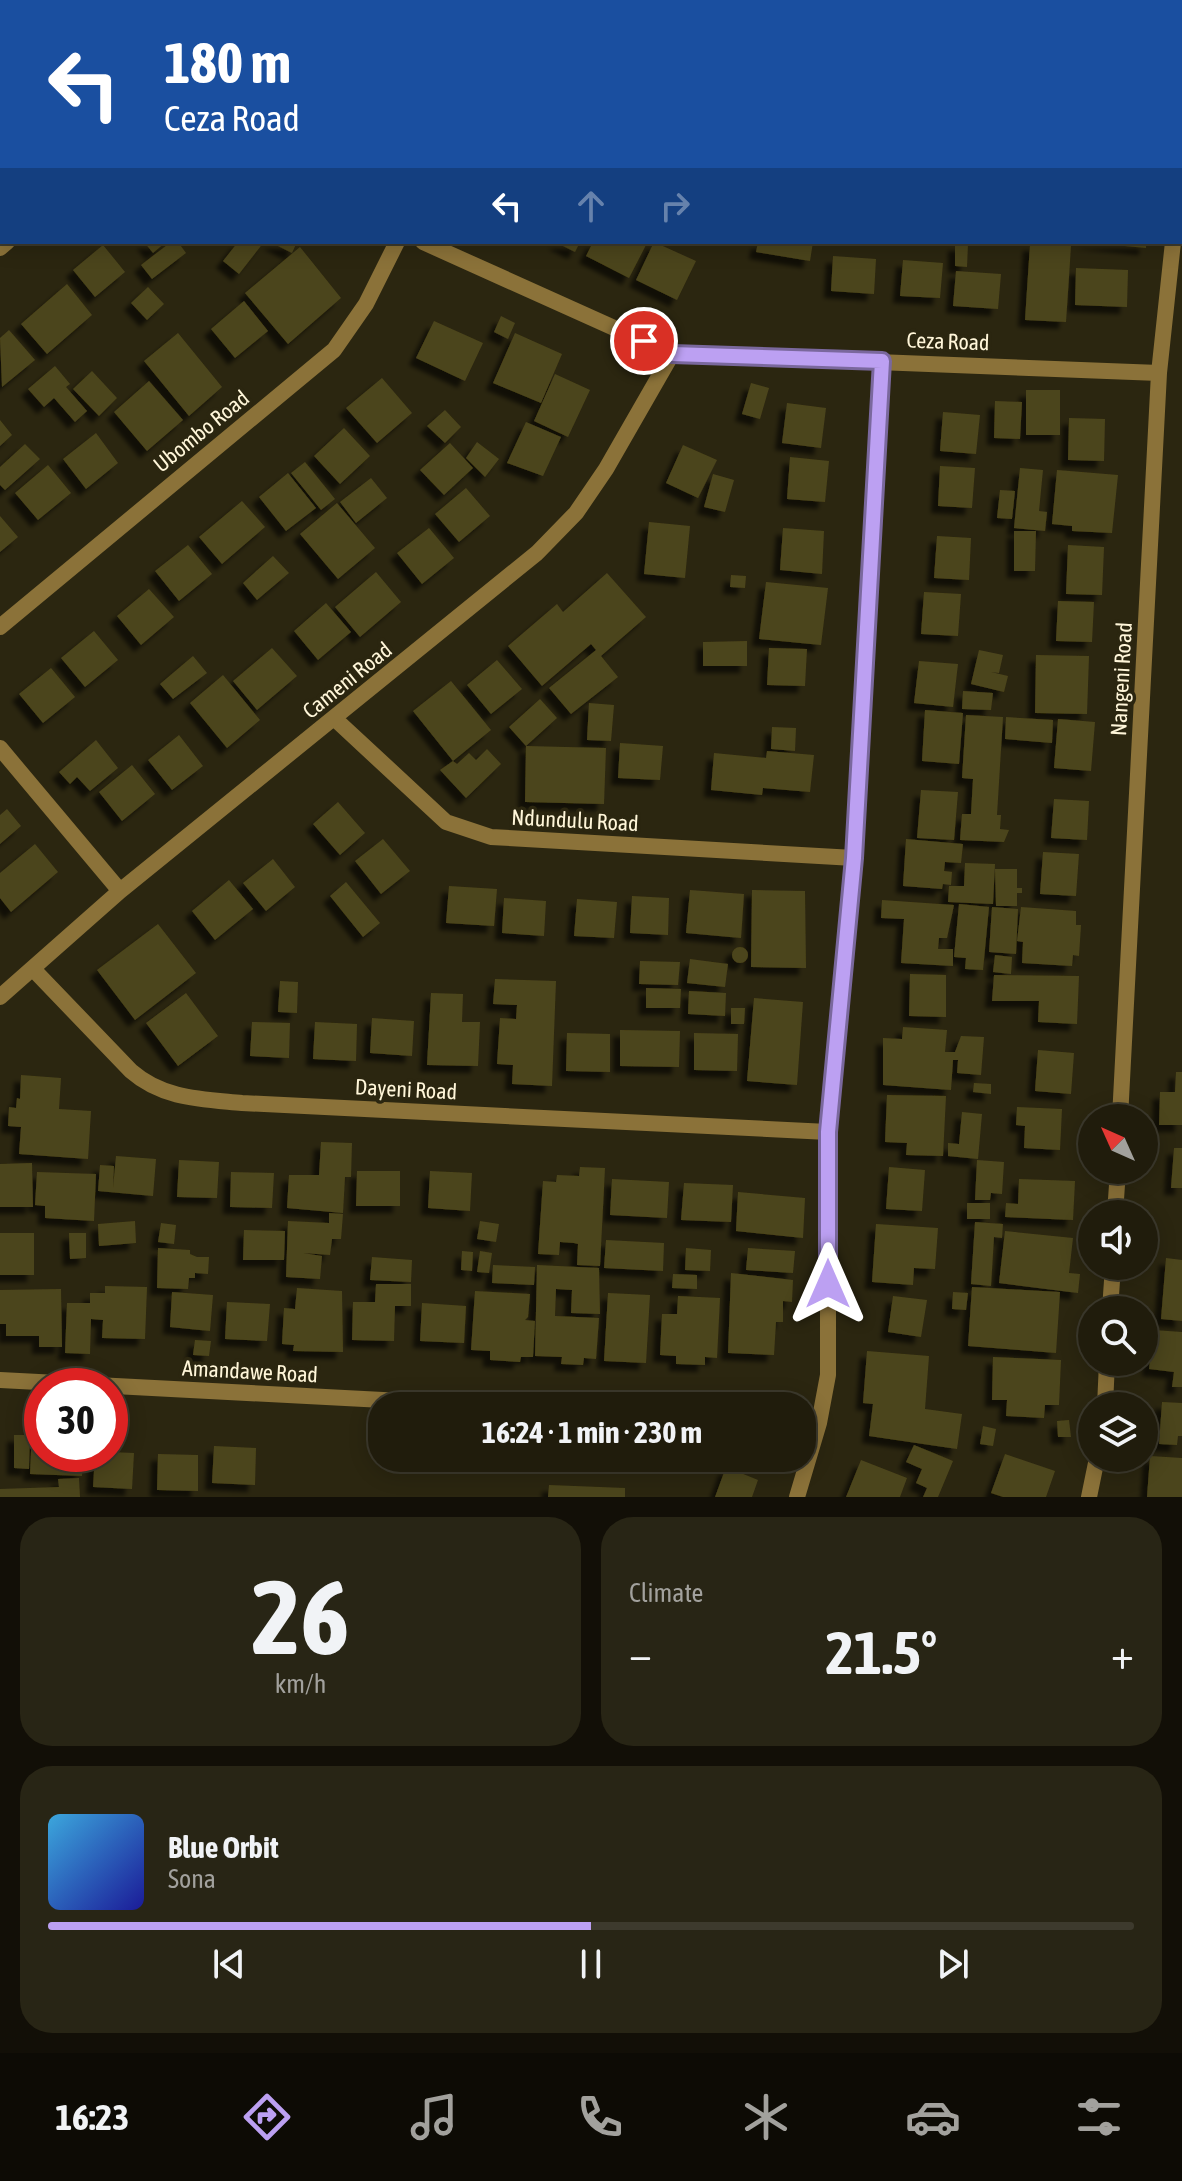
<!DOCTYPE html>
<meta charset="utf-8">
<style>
:root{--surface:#201c0c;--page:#282515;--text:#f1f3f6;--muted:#a2a19d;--line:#3d3a2d;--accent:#bca0f2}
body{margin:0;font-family:"Asap Condensed",sans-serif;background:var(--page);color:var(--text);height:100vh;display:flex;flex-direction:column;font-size:30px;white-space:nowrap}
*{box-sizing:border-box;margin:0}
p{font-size:26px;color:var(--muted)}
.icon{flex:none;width:44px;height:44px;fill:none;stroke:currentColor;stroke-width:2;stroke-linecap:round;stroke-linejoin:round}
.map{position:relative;height:1497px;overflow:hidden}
.drawer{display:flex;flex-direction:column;gap:20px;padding:20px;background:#120f07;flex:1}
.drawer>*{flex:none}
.banner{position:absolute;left:0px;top:0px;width:1182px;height:244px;box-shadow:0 4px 20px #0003,0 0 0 2px var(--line);background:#1a4fa0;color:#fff;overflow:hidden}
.needle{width:52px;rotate:315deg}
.fabs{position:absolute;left:1078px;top:1104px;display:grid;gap:16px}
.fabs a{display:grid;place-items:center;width:80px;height:80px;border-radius:50%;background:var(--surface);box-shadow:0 4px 20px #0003,0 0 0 2px var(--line);font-size:40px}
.speed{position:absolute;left:24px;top:1368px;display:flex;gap:16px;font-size:40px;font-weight:700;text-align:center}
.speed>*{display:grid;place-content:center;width:104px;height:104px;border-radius:50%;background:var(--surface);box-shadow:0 4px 20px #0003,0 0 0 2px var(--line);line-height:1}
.speed .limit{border:12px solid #d22;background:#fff;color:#111}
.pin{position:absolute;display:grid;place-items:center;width:68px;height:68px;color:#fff;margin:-34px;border:4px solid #fff;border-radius:50%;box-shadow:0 2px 8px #0007}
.me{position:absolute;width:88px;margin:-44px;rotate:0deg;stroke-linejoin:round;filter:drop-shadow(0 0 6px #0008)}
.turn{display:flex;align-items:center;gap:28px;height:168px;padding:0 32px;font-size:36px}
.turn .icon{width:104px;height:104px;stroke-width:2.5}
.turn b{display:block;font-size:56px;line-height:68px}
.lanes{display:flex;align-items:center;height:76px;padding:0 32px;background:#0003;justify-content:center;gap:40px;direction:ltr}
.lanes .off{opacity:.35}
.big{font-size:60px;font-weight:700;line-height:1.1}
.drawer .card{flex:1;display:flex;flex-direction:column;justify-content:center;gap:12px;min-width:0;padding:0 28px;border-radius:32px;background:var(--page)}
.drawer .dial{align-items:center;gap:0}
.dial b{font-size:104px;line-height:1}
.song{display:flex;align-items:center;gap:24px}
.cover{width:96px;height:96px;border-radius:12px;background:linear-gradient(135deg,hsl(200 70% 55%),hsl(240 70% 35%))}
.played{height:8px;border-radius:4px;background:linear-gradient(90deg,var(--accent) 50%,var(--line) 50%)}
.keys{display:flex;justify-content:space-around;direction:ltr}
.heat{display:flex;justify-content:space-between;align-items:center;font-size:44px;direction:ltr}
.drawer .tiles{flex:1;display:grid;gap:20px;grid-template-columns:1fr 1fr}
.card:last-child{grid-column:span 2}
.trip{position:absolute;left:368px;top:1392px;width:448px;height:80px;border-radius:32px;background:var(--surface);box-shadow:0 4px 20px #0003,0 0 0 2px var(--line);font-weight:700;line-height:80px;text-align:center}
.dock{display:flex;height:128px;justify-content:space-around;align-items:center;background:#0d0b05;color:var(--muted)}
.dock .icon{width:56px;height:56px}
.dock .current{color:var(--accent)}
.dock b{font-size:36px;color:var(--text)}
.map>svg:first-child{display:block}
.building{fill:#4c451b;filter:url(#shadow)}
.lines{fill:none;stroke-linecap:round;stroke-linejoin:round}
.minor{stroke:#8b7239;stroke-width:16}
.route-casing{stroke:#7a689d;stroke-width:20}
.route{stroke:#bca0f2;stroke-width:14}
.labels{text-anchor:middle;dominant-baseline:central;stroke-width:7;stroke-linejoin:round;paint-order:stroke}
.street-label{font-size:22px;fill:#fff6d9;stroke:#2b2610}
</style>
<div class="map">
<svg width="1182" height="1497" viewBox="0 0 1182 1497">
<defs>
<filter id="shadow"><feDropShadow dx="-7" dy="7" stdDeviation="2" flood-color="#0009"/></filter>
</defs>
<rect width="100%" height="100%" fill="#2b2610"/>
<!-- building -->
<path class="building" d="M144,242H166L153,253Z
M171,242H178L186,253L152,279L141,265Z
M238,242H264L239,274L223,261Z
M270,242H297L292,253Z
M555,242H580L575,252Z
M593,242H640L646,245L629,278L586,256Z
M654,242L696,261L677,300L636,280Z
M758,242H813L810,261L756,252Z
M1082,242H1146V248Z
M955,244H968L967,267L955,266Z
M1030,244L1071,246L1066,322L1025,320Z
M103,245L125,272L95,297L73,270Z
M300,247L341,298L288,344L245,293Z
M833,256L876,259L874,294L831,291Z
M903,260L943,263L940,298L900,296Z
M1076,268L1128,270L1127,307L1075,305Z
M956,271L1001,274L998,309L953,306Z
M67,284L92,315L47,354L21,324Z
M148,287L164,304L147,320L131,303Z
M244,301L268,331L235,358L211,329Z
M501,316L515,323L508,339L494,332Z
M434,321L483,343L465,381L416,358Z
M9,330L35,360L2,387L0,338Z
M178,333L222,387L189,416L144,361Z
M515,333L562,354L541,403L493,383Z
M55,366L70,384L66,387L87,411L75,422L54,398L44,407L28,389Z
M92,371L117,398L99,416L73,389Z
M555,374L590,390L568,437L534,421Z
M382,378L412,413L377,443L346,408Z
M149,381L183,420L147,451L114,412Z
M751,383L769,388L760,419L742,414Z
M1026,390H1060V435H1026Z
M995,401L1022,402L1020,439L994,438Z
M787,403L826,408L821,448L782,443Z
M445,410L461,427L445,443L427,426Z
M943,412L980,415L976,454L940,451Z
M1069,418L1105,419L1104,461L1068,460Z
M0,420L12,435L0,446Z
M526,422L561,437L543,476L507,463Z
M344,428L370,456L340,484L314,456Z
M96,433L118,463L86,489L63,459Z
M477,442L499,459L485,477L466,458Z
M450,443L473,468L444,495L420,470Z
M25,444L40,459L5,490L0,485V467Z
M683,445L717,460L698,498L666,483Z
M790,457L829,461L825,502L787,499Z
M305,462L335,499L321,510L291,473Z
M48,465L71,493L38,520L15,493Z
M940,466L975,468L972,508L938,506Z
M1020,468L1043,470L1039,511L1047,512L1045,531L1014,528Z
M1057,470L1118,475L1112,533L1072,531V526L1052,524Z
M288,473L316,508L286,531L259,497Z
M713,474L734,480L725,512L704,507Z
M371,478L387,498L356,523L340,502Z
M466,488L490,516L459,542L435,514Z
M1000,490L1015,491L1012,519L997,518Z
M242,501L265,527L222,564L199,537Z
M337,503L375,548L338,579L300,534Z
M0,516L18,537L0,552Z
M649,522L690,526L685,578L644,574Z
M429,528L454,558L422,584L397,553Z
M783,528L824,531L822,574L780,570Z
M1014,531H1036L1035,571H1014Z
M937,536L971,538L969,580L934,578Z
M188,545L212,574L179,601L155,571Z
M1068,545L1104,547L1102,595L1066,594Z
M273,556L289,573L257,600L243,583Z
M376,572L401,602L360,637L335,607Z
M607,573L646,617L601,656L618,677L571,714L549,688L596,650L591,644L542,686L508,646L557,604L563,612Z
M731,575L746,576L745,588L730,587Z
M766,582L828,588L821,645L759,639Z
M149,589L174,617L141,645L117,616Z
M924,592L961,594L958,636L921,634Z
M1058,601L1094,602L1092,642L1056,641Z
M326,603L351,632L318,660L294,631Z
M94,631L118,660L85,687L61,658Z
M747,641V666H703V642Z
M272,648L297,676L257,710L233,681Z
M769,648L807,649L805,686L767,685Z
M979,650L1003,655L999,673L991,672L1008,676L1004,692L971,684Z
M1036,655L1089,656L1087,714L1035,713Z
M193,656L207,673L173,699L160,684Z
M497,660L522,689L491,714L467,685Z
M919,661L958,664L953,707L914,703Z
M51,668L75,697L43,723L19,694Z
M223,675L260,720L227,748L190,703Z
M451,681L491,730L453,761L413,711Z
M963,691L993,693L991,710L962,709Z
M540,699L557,718L526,746L509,727Z
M589,703L614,705L611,741L587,740Z
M925,710L963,713L959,764L922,761Z
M966,715L1003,717L997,815H1001L1000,829L1009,830L1004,842L960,840L962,814H971L973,779L962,778Z
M1006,717L1053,720L1052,743L1005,739Z
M1058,719L1095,722L1091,771L1054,768Z
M772,727L796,728L795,751L771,749Z
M179,735L203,766L172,790L148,760Z
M96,740L118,768L90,791L77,777L70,784L59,772Z
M620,743L663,746L660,780L618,778Z
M526,746L606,748L604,804L525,802Z
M487,749L501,764L466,798L440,770L453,761L457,764L469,753L476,760Z
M767,751L814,755L810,792L763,788L762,795L711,790L714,753L766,758Z
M132,765L155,794L122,821L99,792Z
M921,790L958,792L954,840L917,838Z
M1054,799L1089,801L1087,840L1051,838Z
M338,802L365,833L340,855L313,824Z
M7,809L21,826L0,844V815Z
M383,839L410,871L381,894L355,861Z
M906,839L963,844L961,863L945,862L944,871L952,872L951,885L943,884L942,889L903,886Z
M35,844L58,872L11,912L0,898V873Z
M1043,852L1079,854L1076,896L1040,894Z
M273,859L295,887L266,911L243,883Z
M965,863L995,864L993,904L948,902L949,886H964Z
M995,869H1017V888H1022V893H1017V906H996Z
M229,880L253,909L215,940L192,911Z
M346,882L380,923L363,937L330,896Z
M449,886L497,889L494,926L446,923Z
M690,890L744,894L741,938L686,933Z
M752,890L805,891L806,968L751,967Z
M632,896L669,898L668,935L630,933Z
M504,898L546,901L544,936L502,933Z
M577,899L617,902L614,938L574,936Z
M882,900L954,905L947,938H939L938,949H953V966L901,963L904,919L881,918Z
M959,904L989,907L983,970L965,969L966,958L954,957Z
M992,907L1018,909L1016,954L989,952Z
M1021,907L1076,911V925H1081L1079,956L1073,955L1072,966L1022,963L1023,942L1017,941Z
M158,924L196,973L135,1020L97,970Z
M732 955a8 8 0 1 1 16 0a8 8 0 1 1-16 0Z
M995,955L1012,957L1011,974L993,972Z
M690,959L728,964L725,987L687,983Z
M640,961L680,962L678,985L639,984Z
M910,974L946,975V1017L909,1016Z
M994,975L1079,976L1077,1024L1038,1022L1039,1001H992Z
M495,979L556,981L552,1086L512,1084L513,1065L497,1064L500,1018L516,1019L517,1005L493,1004Z
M280,981L298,982L297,1013L278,1012Z
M646,988L681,989L680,1008H646Z
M689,991L726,993L725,1016L688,1014Z
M186,993L218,1036L178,1066L146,1023Z
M431,993L463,994L462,1022H480L478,1066L427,1065Z
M754,998L803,1002L797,1085L747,1081Z
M731,1008H745L744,1024H731Z
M372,1018L414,1021L412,1056L370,1053Z
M252,1022L290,1023L289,1058L250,1056Z
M315,1022L357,1024L356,1061L313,1059Z
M903,1027L947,1030L945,1052H955L961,1036L984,1037L981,1075L957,1073L958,1060H953L951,1090L883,1085V1038L902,1039Z
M620,1030L680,1031L679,1067L620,1066Z
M567,1033L610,1034V1072L566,1071Z
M694,1033L738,1034L737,1071L694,1070Z
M1038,1050L1074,1053L1071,1094L1035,1091Z
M1176,1072H1182V1125H1159L1160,1092H1175Z
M21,1075L61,1078L59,1109L91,1111L88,1159L19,1154L21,1127L8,1126L9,1107L16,1108L17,1098L20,1099Z
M974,1083L991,1084V1094L973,1092Z
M887,1095L946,1096L943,1156L906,1155L907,1143L885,1142Z
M1017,1107L1062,1109L1060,1150L1024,1148L1025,1126L1016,1125Z
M962,1112L982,1114L978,1159L948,1156V1143L959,1144Z
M321,1142L352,1143L351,1177H345L343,1213L287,1208L289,1175H319Z
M1174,1148H1182V1188H1171Z
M116,1156L156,1159L153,1196L98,1191L100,1165L114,1166L113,1188Z
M179,1160L219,1162L217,1198L177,1197Z
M977,1160L1004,1162L1002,1194L991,1193L990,1200H975Z
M32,1163L33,1207H0V1164Z
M580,1167L605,1168L600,1266L577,1265L578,1244L574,1243L560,1242L559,1255L538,1254L543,1181L556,1182L557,1175L579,1176Z
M889,1167L925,1170L922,1211L886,1209Z
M357,1171H400V1206H356Z
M430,1171L472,1173L470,1211L428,1208Z
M37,1172L96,1174L94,1221L45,1218V1206L35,1205Z
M231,1172L274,1173L272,1208L230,1207Z
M612,1179L669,1182L667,1218L610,1215Z
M1019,1179L1075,1181L1073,1220L1005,1217L1006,1203L1018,1204Z
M684,1183L733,1185L731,1222L681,1220Z
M738,1192L805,1198L803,1238L736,1231Z
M967,1203H990V1219H967Z
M329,1213L343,1214L341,1239H332L330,1255L303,1253L322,1256L320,1279L286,1277L288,1221L329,1223Z
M135,1221L136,1243L99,1246L98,1224Z
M480,1221L499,1224L496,1242L477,1239Z
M975,1222L1003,1224L1002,1238L994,1237L991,1286L971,1284Z
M161,1223L176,1225L174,1244L158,1242Z
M876,1224L938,1228L935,1269L914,1268L913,1285L872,1282Z
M244,1230L285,1231L284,1260H243Z
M1005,1231L1073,1238L1069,1273L1080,1274L1078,1293L999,1283Z
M0,1233H34V1275H0Z
M69,1233H86V1258L70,1259Z
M606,1240L664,1243L663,1271L604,1268Z
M158,1248L190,1250V1254L197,1257H209L208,1274L195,1273V1278H189L188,1289L157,1288Z
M686,1248L711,1250L710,1271L685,1270Z
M748,1248L795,1251L793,1273L746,1270Z
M462,1251L473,1252L472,1271L461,1270Z
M480,1251L492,1253L489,1273L477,1272Z
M372,1257L412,1260L411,1282L370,1280Z
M1166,1258L1182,1260V1321L1161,1319Z
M493,1265L535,1267L534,1285L492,1283Z
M537,1265L599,1268L600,1314L571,1313L572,1290L556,1289L555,1316L599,1318L596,1359L584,1358L583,1365L561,1364L562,1357L535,1356Z
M731,1273L793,1280L792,1302L783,1301V1322H776L774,1355L728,1353Z
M673,1274L697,1275V1289L672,1288Z
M376,1284H411V1306H395L394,1341L352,1340L353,1302H375Z
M105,1286L147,1287L145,1339L102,1338L103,1320L91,1319L90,1354L65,1353L67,1303H90V1293H105Z
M972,1287L1060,1292L1056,1353L968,1346Z
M297,1288L342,1291L343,1352L293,1351L294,1345L282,1344L284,1308L295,1309Z
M61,1289L62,1347H39V1336H6V1324H0V1290Z
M475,1291L530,1294L528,1317L525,1320L535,1321L533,1357H521L520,1362L490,1360V1351L471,1350Z
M172,1292L213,1295L210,1331L170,1327Z
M953,1292L968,1293L966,1310L952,1309Z
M608,1293L650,1295L646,1363L604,1361Z
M678,1296L720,1298L717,1358L705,1357V1365L676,1364V1356L660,1355L662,1314H677Z
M893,1296L927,1300L921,1337L888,1332Z
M227,1302L270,1304L267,1341L225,1339Z
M422,1303L466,1306L464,1343L420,1341Z
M1153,1330L1182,1332V1387H1172L1174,1372L1149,1369Z
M195,1340L211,1341L209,1356L193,1355Z
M867,1351L929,1356L925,1409L962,1414L957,1449L869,1436L873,1404L863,1403Z
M993,1357L1061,1360L1059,1405H1045L1044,1418L1006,1416L1007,1400H992Z
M1162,1402L1182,1403V1436H1178L1177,1445L1159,1444Z
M1069,1420L1071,1437H1058L1057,1421Z
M983,1426L996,1429L993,1446L980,1444Z
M32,1427H42V1454H83L82,1476L30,1474Z
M14,1435H30L29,1469L14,1468Z
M914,1445L953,1461L938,1497H923L927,1488L916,1483L922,1469L906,1462Z
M214,1446L256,1448L255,1485L212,1483Z
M110,1452L134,1453L132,1489L93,1487L95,1454Z
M158,1454L198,1455V1491L157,1490Z
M1005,1454L1055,1471L1046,1497H1003L991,1493Z
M1150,1456L1182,1458V1497H1147Z
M861,1460L907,1478L900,1497H846Z
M726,1467L758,1480L752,1497H715Z
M79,1478L80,1497H0V1489L59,1487L58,1479Z
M549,1485L625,1488V1497H548Z"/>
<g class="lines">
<!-- minor -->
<path class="minor" d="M584,0L588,2
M194,2L195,0
M507,2L508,0
M0,71L2,72
M1180,81H1182
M1180,175L1182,156
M423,242L672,354L1159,373
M0,248L7,242
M0,627L334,350L366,304L397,242
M335,719L446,822L491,837L854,858
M0,748L120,891
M33,969L131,1071C163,1099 201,1099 242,1103L828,1132
M0,997L120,891L537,553L576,513L606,469L672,354
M1120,1118L1159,373L1173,242
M1115,1214L1118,1170
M1110,1310L1113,1266
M0,1380L498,1406
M1105,1406L1107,1362
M797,1497L819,1423L828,1375V1132L854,858L882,361
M1089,1497L1097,1458"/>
</g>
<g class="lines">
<!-- route casing -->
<g class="route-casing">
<path id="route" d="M644,341L672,354L882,361L854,858L828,1132V1284"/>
</g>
<!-- route -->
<use href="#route" class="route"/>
</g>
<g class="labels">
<!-- street labels -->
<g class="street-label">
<text transform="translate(948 341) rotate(2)">Ceza Road</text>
<text transform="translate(201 431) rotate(-39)">Ubombo Road</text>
<text transform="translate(1121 679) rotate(-87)">Nangeni Road</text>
<text transform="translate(347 680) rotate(-39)">Cameni Road</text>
<text transform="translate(575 820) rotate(3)">Ndundulu Road</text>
<text transform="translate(406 1089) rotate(3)">Dayeni Road</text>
<text transform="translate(250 1371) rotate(3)">Amandawe Road</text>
</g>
</g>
</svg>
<div class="fabs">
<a><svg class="needle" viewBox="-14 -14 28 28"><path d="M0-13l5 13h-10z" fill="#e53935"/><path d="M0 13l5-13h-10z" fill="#a2a19d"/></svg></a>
<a><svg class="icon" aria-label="sound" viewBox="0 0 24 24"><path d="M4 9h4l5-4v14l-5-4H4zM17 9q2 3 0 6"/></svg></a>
<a><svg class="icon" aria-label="search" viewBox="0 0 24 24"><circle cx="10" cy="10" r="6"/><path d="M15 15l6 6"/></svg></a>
<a><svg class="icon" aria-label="layers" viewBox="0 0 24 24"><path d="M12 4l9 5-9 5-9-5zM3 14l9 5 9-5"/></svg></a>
</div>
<div class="speed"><div class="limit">30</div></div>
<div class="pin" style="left:644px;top:341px;background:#d93025"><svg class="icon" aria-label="arrive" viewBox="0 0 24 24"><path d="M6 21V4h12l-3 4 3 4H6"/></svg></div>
<svg class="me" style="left:828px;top:1284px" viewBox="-20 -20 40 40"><path d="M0-17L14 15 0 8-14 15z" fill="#bca0f2" stroke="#fff" stroke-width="4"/></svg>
<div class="trip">16:24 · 1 min · 230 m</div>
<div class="banner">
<div class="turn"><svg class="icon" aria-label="left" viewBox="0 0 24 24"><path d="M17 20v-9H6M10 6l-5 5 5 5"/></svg><div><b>180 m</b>Ceza Road</div></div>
<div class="lanes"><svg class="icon" aria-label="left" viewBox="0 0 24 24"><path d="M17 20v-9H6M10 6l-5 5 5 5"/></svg><svg class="icon off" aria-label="ahead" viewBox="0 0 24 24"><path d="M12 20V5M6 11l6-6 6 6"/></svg><svg class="icon off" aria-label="right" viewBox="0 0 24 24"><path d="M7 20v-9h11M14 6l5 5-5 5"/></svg></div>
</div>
</div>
<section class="drawer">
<div class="tiles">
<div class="card dial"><b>26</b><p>km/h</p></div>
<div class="card"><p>Climate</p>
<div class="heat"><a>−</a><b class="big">21.5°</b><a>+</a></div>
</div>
<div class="card">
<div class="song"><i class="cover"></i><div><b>Blue Orbit</b><p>Sona</p></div></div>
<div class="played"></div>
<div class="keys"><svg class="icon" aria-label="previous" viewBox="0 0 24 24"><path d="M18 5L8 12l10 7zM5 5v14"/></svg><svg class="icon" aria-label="pause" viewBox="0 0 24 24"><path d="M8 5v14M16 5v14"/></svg><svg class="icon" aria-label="next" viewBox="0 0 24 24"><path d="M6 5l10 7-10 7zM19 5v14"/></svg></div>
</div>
</div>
</section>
<nav class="dock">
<b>16:23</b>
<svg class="icon current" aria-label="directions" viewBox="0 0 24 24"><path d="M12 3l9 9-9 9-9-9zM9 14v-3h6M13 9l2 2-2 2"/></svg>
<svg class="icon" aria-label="music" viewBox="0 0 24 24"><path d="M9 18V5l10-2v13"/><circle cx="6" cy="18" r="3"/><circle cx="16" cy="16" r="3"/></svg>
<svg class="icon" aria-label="phone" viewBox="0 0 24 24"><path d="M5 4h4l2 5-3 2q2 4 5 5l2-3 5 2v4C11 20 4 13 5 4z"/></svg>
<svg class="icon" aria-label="climate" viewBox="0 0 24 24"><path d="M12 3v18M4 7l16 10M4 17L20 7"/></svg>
<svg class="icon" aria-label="car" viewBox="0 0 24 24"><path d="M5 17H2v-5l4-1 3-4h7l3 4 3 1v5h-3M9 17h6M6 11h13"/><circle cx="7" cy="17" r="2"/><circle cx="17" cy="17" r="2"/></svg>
<svg class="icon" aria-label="filters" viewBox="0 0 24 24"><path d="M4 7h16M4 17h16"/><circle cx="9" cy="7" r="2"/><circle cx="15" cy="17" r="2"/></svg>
</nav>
